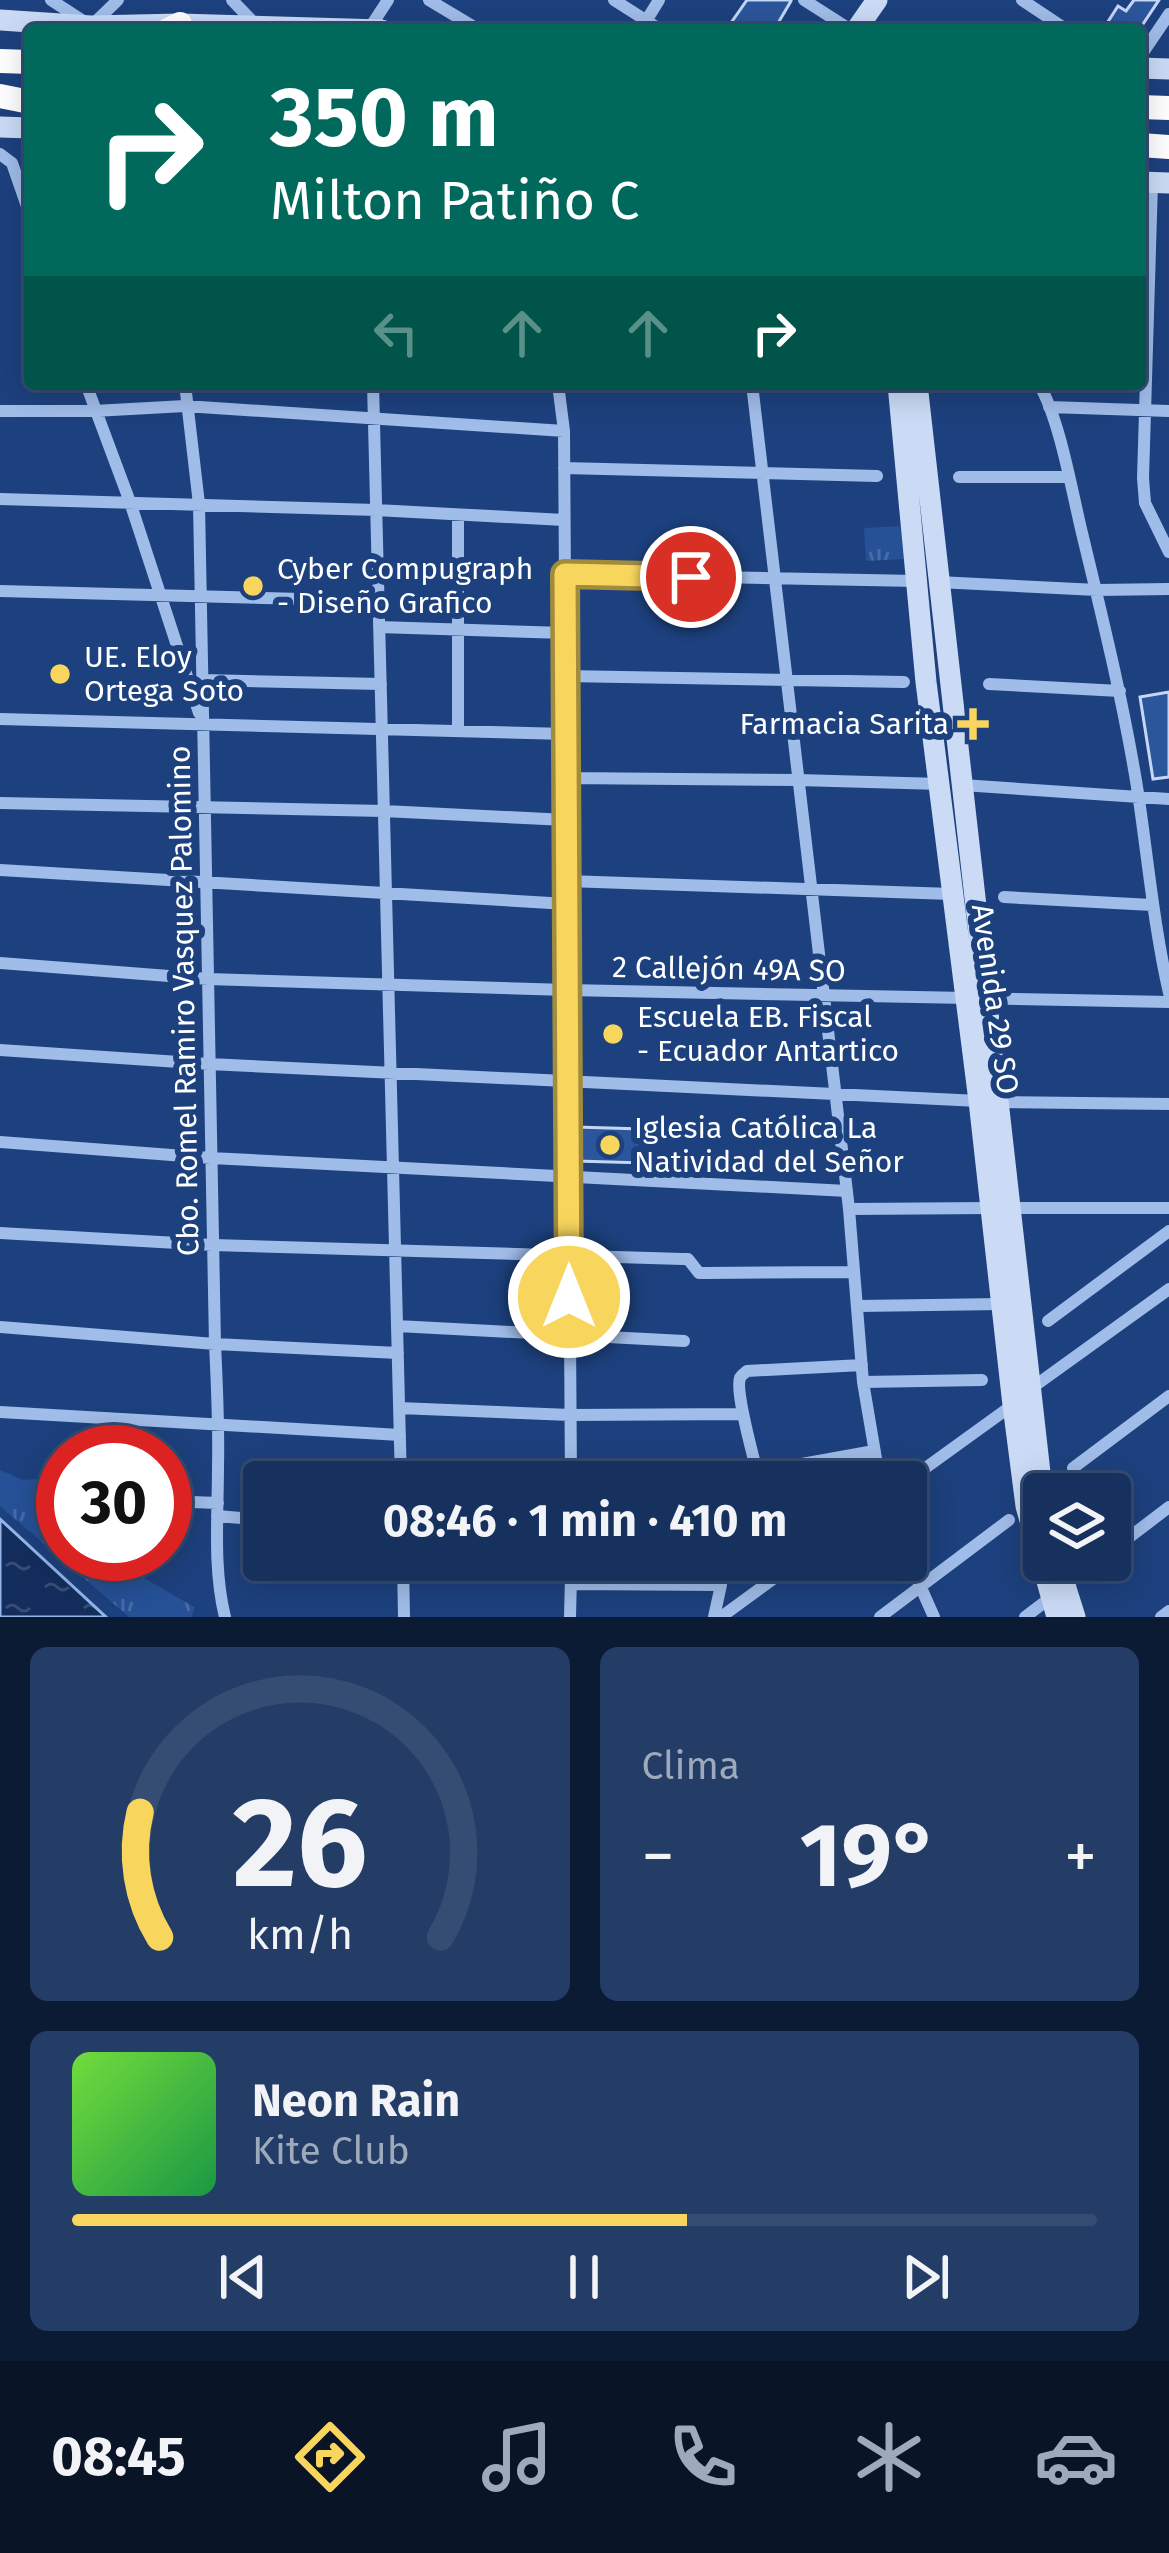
<!DOCTYPE html>
<html lang="es">
<meta charset="utf-8">
<style>
:root{--surface:#16315e;--page:#233d67;--text:#f1f3f6;--muted:#9ea9bc;--line:#354c73;--accent:#f8d65e}
body{margin:0;font-family:"Fira Sans",sans-serif;background:var(--page);color:var(--text);height:100vh;display:flex;flex-direction:column;font-size:45px;white-space:nowrap}
*{box-sizing:border-box;margin:0}
p{font-size:39px;color:var(--muted)}
.icon{flex:none;width:66px;height:66px;fill:none;stroke:currentColor;stroke-width:2;stroke-linecap:round;stroke-linejoin:round}
.map{position:relative;height:1617px;overflow:hidden}
.panel{display:flex;flex-direction:column;gap:30px;padding:30px;background:#0c1b34;flex:1}
.panel>*{flex:none}
.hud{position:absolute;left:24px;top:24px;width:1122px;height:366px;border-radius:12px;box-shadow:0 6px 30px #0003,0 0 0 3px var(--line);background:#00695c;color:#fff;overflow:hidden}
.buttons{position:absolute;left:1023px;top:1473px;display:grid;gap:24px}
.buttons a{display:grid;place-items:center;width:108px;height:108px;border-radius:12px;background:var(--surface);box-shadow:0 6px 30px #0003,0 0 0 3px var(--line);font-size:60px}
.speed{position:absolute;left:36px;top:1425px;display:flex;gap:24px;font-size:60px;font-weight:700;text-align:center}
.speed>*{display:grid;place-content:center;width:156px;height:156px;border-radius:50%;background:var(--surface);box-shadow:0 6px 30px #0003,0 0 0 3px var(--line);line-height:1}
.speed .limit{border:18px solid #d22;background:#fff;color:#111}
.pin{position:absolute;display:grid;place-items:center;width:102px;height:102px;color:#fff;margin:-51px;border:6px solid #fff;border-radius:50%;box-shadow:0 3px 12px #0007}
.me{position:absolute;width:132px;margin:-66px;rotate:0deg;stroke-linejoin:round;filter:drop-shadow(0 0 9px #0008)}
.turn{display:flex;align-items:center;gap:42px;height:252px;padding:0 48px;font-size:54px}
.turn .icon{width:156px;height:156px;stroke-width:2.5}
.turn b{display:block;font-size:84px;line-height:102px}
.lanes{display:flex;align-items:center;height:114px;padding:0 48px;background:#0003;justify-content:center;gap:60px;direction:ltr}
.lanes .off{opacity:.35}
.big{font-size:90px;font-weight:700;line-height:1.1}
.panel .tile{flex:1;display:flex;flex-direction:column;justify-content:center;gap:18px;min-width:0;padding:0 42px;border-radius:18px;background:var(--page)}
.panel .dial{align-items:center;gap:0}
.dial svg{height:312px;overflow:visible;fill:none;stroke:var(--line);stroke-width:7;stroke-linecap:round;text-anchor:middle}
.dial text{fill:var(--text);stroke:none}
.song{display:flex;align-items:center;gap:36px}
.cover{width:144px;height:144px;border-radius:18px;background:linear-gradient(135deg,hsl(100 70% 55%),hsl(140 70% 35%))}
.played{height:12px;border-radius:6px;background:linear-gradient(90deg,var(--accent) 60%,var(--line) 60%)}
.keys{display:flex;justify-content:space-around;direction:ltr}
.heat{display:flex;justify-content:space-between;align-items:center;font-size:66px;direction:ltr}
.panel .tiles{flex:1;display:grid;gap:30px;grid-template-columns:1fr 1fr}
.tile:last-child{grid-column:span 2}
.trip{position:absolute;left:243px;top:1461px;width:684px;height:120px;border-radius:12px;background:var(--surface);box-shadow:0 6px 30px #0003,0 0 0 3px var(--line);font-weight:700;line-height:120px;text-align:center}
.tabs{display:flex;height:192px;justify-content:space-around;align-items:center;background:#091426;color:var(--muted)}
.tabs .icon{width:84px;height:84px}
.tabs .current{color:var(--accent)}
.tabs b{font-size:54px;color:var(--text)}
.map>svg:first-child{display:block}
.grass{fill:url(#grass-tufts)}
.water{fill:url(#water-ripples);stroke:#93b5ea;stroke-width:3}
.building{fill:#2c569c;stroke:#c4d7f6;stroke-width:3}
.lines{fill:none;stroke-linecap:round;stroke-linejoin:round}
.street{stroke:#a0bce8;stroke-width:12}
.secondary{stroke:#cbdbf6;stroke-width:21}
.highway{stroke:#fff;stroke-width:24}
.route-casing{stroke:#a18b3d;stroke-width:30}
.route{stroke:#f8d65e;stroke-width:21}
.poi-dot{fill:#f8d65e;stroke:#1d417e;stroke-width:4.5}
.labels{text-anchor:middle;dominant-baseline:central;stroke-width:12;stroke-linejoin:round;paint-order:stroke}
.poi-label{font-size:30px;fill:#fff;stroke:#1d417e;text-anchor:start}
.street-label{font-size:30px;fill:#fff;stroke:#1d417e}
</style>
<div class="map">
<svg width="1169" height="1617" viewBox="0 0 1169 1617">
<defs>
<pattern id="grass-tufts" width="24" height="20" patternUnits="userSpaceOnUse" patternTransform="scale(3)"><rect width="24" height="20" fill="#265197"/><path d="M3 7l-1-3M5 7V3M7 7l1-3M15 17l-1-3M17 17v-4M19 17l1-3" fill="none" stroke="#476ba7"/></pattern>
<pattern id="water-ripples" width="26" height="14" patternUnits="userSpaceOnUse" patternTransform="scale(3)"><rect width="26" height="14" fill="#132e5d"/><path d="M2 4q2-2 4 0t4 0M15 11q2-2 4 0t4 0" fill="none" stroke="#364d75"/></pattern>
</defs>
<rect width="100%" height="100%" fill="#1d417e"/>
<!-- grass -->
<path class="grass" d="M900,526L904,559L866,561L864,528Z
M0,1470L23,1480L36,1479L41,1485L53,1484L54,1488L59,1489L63,1500V1554H137V1574L194,1607L192,1617H129L0,1506Z"/>
<!-- water -->
<path class="water" d="M0,1519L106,1617H0Z"/>
<!-- building -->
<path class="building" d="M747,0H790L791,1L774,30H726Z
M1134,0H1159L1139,30H1108L1104,28L1118,6L1126,11Z
M1169,692V777L1153,779L1140,697Z
M575,1127L642,1129L645,1163L576,1161Z
M1075,1473L1084,1494H1050L1049,1490Z
M1109,1491L1124,1526L1110,1536V1494H1104Z"/>
<g class="lines">
<!-- street -->
<path class="street" d="M51,0L91,26L118,0
M232,0L256,25
M429,0L479,30
M614,0L661,30
M804,0L851,30
M1022,0L1067,30
M646,21L659,0
M369,29L388,0
M1140,57L1169,14
M0,154L12,163L30,215
M1152,183L1143,478L1145,503L1169,552
M86,384L130,502L199,713
M185,384L199,504L215,1344C217,1385 219,1425 218,1466C218,1516 213,1569 225,1617
M373,384L401,1482
M558,384L564,431L571,1482
M752,384L849,1209L863,1382L880,1482
M1039,384C1060,420 1072,492 1082,533C1103,620 1124,705 1138,793C1148,860 1154,927 1169,993
M1049,407L1169,411
M0,411H94L185,406L564,431
M564,468L877,476
M959,477H1069
M0,499L376,510L564,520
M565,574L917,581
M938,582L1097,590L1169,589
M0,591L378,601
M379,627L565,633
M565,676L904,682
M202,680L381,684
M989,684L1120,691
M0,719L566,734
M458,731V515
M566,778L798,780L940,784
M962,785L1169,799
M0,803L384,811L566,820
M0,870L567,904
M567,881L951,894
M1004,897L1152,905
M0,963L208,979L567,990L1169,1002
M0,1050L209,1064L979,1101
M997,1102L1169,1104
M0,1142L211,1158L847,1191
M1009,1208H1169
M849,1209L990,1208
M0,1233L213,1245L683,1259H688L699,1273H704L854,1272
M858,1306L1002,1304
M1048,1321L1169,1231
M397,1326L684,1341
M0,1327L215,1344L398,1353
M863,1382L982,1380
M1029,1390L1169,1289
M399,1408L570,1415L743,1414
M0,1412L400,1435
M1073,1468L1169,1396
M757,1472C753,1455 735,1391 740,1378C741,1375 745,1373 747,1371L862,1365
M401,1477L491,1482
M727,1482L757,1472L874,1451
M906,1482L1014,1404
M43,1496L63,1497
M165,1501L218,1503
M217,1516L264,1520
M1110,1552L1169,1507
M906,1554L934,1617
M403,1560L404,1617
M476,1560L572,1568
M571,1584L721,1585
M1064,1586L1099,1560
M570,1617L571,1576
M714,1617L721,1585L720,1560
M721,1617L799,1560
M880,1617L1009,1520
M1025,1617L1050,1598
M1161,1617L1169,1611"/>
<!-- secondary -->
<path class="secondary" d="M0,20L91,26L180,24L382,30
M856,30L877,0
M1140,68L1169,69
M0,127L30,128
M1140,182L1169,183
M898,384L926,682L979,1101L1013,1405L1026,1506L1057,1617
M917,384L1044,1508
M1057,1560L1075,1617"/>
<!-- highway -->
<path class="highway" d="M168,30L180,24
M0,61L30,62
M0,96L30,102
M1140,107L1169,108
M1140,145L1169,147"/>
</g>
<g class="lines">
<!-- route casing -->
<g class="route-casing">
<path id="route" d="M569,1297L565,574L691,577"/>
</g>
<!-- route -->
<use href="#route" class="route"/>
</g>
<!-- markers -->
<g class="poi-dot">
<circle cx="253" cy="586" r="12"/>
<circle cx="60" cy="674" r="12"/>
<path d="M967 706h12v12h12v12h-12v12h-12v-12h-12v-12h12z"/>
<circle cx="613" cy="1034" r="12"/>
<circle cx="610" cy="1145" r="12"/>
</g>
<g class="labels">
<!-- poi labels -->
<g class="poi-label">
<text x="277" y="569">Cyber Compugraph<tspan x="277" dy="34">- Diseño Grafico</tspan></text>
<text x="84" y="657">UE. Eloy<tspan x="84" dy="34">Ortega Soto</tspan></text>
<text x="949" y="724" text-anchor="end">Farmacia Sarita</text>
<text x="637" y="1017">Escuela EB. Fiscal<tspan x="637" dy="34">- Ecuador Antartico</tspan></text>
<text x="634" y="1128">Iglesia Católica La<tspan x="634" dy="34">Natividad del Señor</tspan></text>
</g>
<!-- street labels -->
<g class="street-label">
<text transform="translate(729 969) rotate(1)">2 Callejón 49A SO</text>
<text transform="translate(995 999) rotate(82)">Avenida 29 SO</text>
<text transform="translate(184 1001) rotate(-91)">Cbo. Romel Ramiro Vasquez Palomino</text>
</g>
</g>
</svg>
<div class="buttons">
<a><svg class="icon" aria-label="layers" viewBox="0 0 24 24"><path d="M12 4l9 5-9 5-9-5zM3 14l9 5 9-5"/></svg></a>
</div>
<div class="speed"><div class="limit">30</div></div>
<div class="pin" style="left:691px;top:577px;background:#d93025"><svg class="icon" aria-label="arrive" viewBox="0 0 24 24"><path d="M6 21V4h12l-3 4 3 4H6"/></svg></div>
<svg class="me" style="left:569px;top:1297px" viewBox="-20 -20 40 40"><circle r="17" fill="#f8d65e" stroke="#fff" stroke-width="3"/><path d="M0-11L8 9 0 5-8 9z" fill="#fff"/></svg>
<div class="trip">08:46 · 1 min · 410 m</div>
<div class="hud">
<div class="turn"><svg class="icon" aria-label="right" viewBox="0 0 24 24"><path d="M7 20v-9h11M14 6l5 5-5 5"/></svg><div><b>350 m</b>Milton Patiño C</div></div>
<div class="lanes"><svg class="icon off" aria-label="left" viewBox="0 0 24 24"><path d="M17 20v-9H6M10 6l-5 5 5 5"/></svg><svg class="icon off" aria-label="ahead" viewBox="0 0 24 24"><path d="M12 20V5M6 11l6-6 6 6"/></svg><svg class="icon off" aria-label="ahead" viewBox="0 0 24 24"><path d="M12 20V5M6 11l6-6 6 6"/></svg><svg class="icon" aria-label="right" viewBox="0 0 24 24"><path d="M7 20v-9h11M14 6l5 5-5 5"/></svg></div>
</div>
</div>
<section class="panel">
<div class="tiles">
<div class="tile dial"><svg viewBox="0 0 100 80">
<path d="M14 69A42 42 0 1 1 86 69"/>
<path d="M14 69A42 42 0 0 1 9 37" stroke="#f8d65e"/>
<text x="50" y="56" font-size="32" font-weight="700">26</text>
<text x="50" y="72" font-size="11">km/h</text>
</svg></div>
<div class="tile"><p>Clima</p>
<div class="heat"><a>−</a><b class="big">19°</b><a>+</a></div>
</div>
<div class="tile">
<div class="song"><i class="cover"></i><div><b>Neon Rain</b><p>Kite Club</p></div></div>
<div class="played"></div>
<div class="keys"><svg class="icon" aria-label="previous" viewBox="0 0 24 24"><path d="M18 5L8 12l10 7zM5 5v14"/></svg><svg class="icon" aria-label="pause" viewBox="0 0 24 24"><path d="M8 5v14M16 5v14"/></svg><svg class="icon" aria-label="next" viewBox="0 0 24 24"><path d="M6 5l10 7-10 7zM19 5v14"/></svg></div>
</div>
</div>
</section>
<nav class="tabs">
<b>08:45</b>
<svg class="icon current" aria-label="directions" viewBox="0 0 24 24"><path d="M12 3l9 9-9 9-9-9zM9 14v-3h6M13 9l2 2-2 2"/></svg>
<svg class="icon" aria-label="music" viewBox="0 0 24 24"><path d="M9 18V5l10-2v13"/><circle cx="6" cy="18" r="3"/><circle cx="16" cy="16" r="3"/></svg>
<svg class="icon" aria-label="phone" viewBox="0 0 24 24"><path d="M5 4h4l2 5-3 2q2 4 5 5l2-3 5 2v4C11 20 4 13 5 4z"/></svg>
<svg class="icon" aria-label="climate" viewBox="0 0 24 24"><path d="M12 3v18M4 7l16 10M4 17L20 7"/></svg>
<svg class="icon" aria-label="car" viewBox="0 0 24 24"><path d="M5 17H2v-5l4-1 3-4h7l3 4 3 1v5h-3M9 17h6M6 11h13"/><circle cx="7" cy="17" r="2"/><circle cx="17" cy="17" r="2"/></svg>
</nav>
